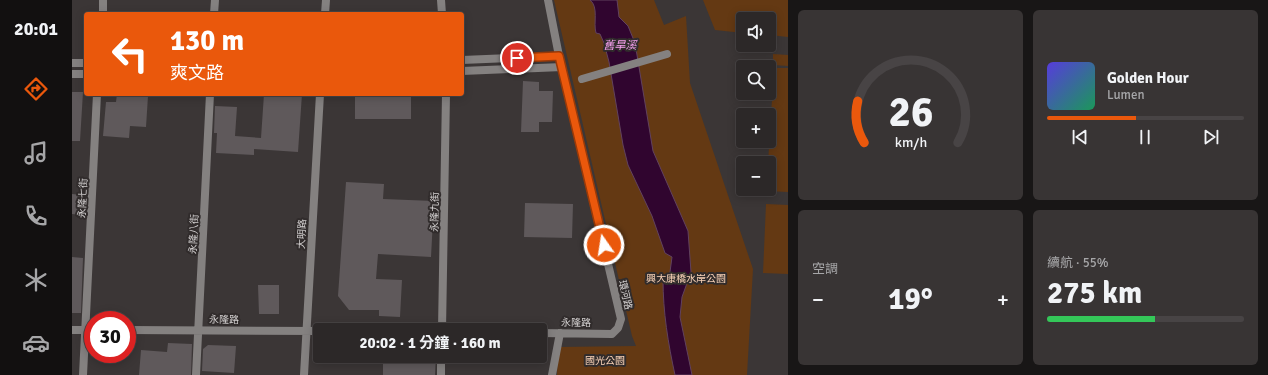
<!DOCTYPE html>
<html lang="zh-TW">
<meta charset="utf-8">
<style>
:root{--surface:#2c2828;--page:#383434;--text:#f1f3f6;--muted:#a6a6a8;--line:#484445;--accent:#ea580c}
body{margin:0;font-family:Signika,"Noto Sans TC",sans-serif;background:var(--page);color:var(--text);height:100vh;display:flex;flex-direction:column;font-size:15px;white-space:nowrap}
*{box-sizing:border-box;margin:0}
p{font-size:13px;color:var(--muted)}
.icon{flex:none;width:22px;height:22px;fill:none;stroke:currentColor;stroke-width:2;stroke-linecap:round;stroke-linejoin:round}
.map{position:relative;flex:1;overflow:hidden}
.sheet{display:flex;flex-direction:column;gap:10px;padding:10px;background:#181616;width:480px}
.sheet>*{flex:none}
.top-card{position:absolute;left:12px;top:12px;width:380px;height:84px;border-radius:4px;box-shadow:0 2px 10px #0003,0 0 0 1px var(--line);background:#ea580c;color:#fff;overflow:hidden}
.controls{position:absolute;left:664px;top:12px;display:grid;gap:8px}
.controls a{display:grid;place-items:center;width:40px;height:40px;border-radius:4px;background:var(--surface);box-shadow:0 2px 10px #0003,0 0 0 1px var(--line);font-size:20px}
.speed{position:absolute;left:12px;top:311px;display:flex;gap:8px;font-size:20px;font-weight:700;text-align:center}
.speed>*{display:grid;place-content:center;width:52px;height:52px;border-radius:50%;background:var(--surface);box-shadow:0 2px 10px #0003,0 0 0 1px var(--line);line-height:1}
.speed .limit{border:6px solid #d22;background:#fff;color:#111}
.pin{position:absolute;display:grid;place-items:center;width:34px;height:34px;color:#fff;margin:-17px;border:2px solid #fff;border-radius:50%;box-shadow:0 1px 4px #0007}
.me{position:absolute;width:44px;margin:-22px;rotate:347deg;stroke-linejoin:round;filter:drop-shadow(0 0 3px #0008)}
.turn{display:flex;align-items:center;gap:14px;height:84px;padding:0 20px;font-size:18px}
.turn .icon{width:52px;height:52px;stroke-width:2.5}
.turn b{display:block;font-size:28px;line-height:34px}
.big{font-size:30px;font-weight:700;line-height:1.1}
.sheet .tile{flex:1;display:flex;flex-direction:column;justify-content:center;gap:6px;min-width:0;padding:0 14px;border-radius:6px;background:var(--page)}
.sheet .dial{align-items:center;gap:0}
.dial svg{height:104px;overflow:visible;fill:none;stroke:var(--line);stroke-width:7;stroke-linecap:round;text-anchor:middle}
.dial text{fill:var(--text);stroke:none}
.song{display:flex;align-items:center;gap:12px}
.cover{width:48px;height:48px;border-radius:6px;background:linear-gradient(135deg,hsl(250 70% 55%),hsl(150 70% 35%))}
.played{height:4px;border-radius:2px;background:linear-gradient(90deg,var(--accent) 45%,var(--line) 45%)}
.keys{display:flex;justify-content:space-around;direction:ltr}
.heat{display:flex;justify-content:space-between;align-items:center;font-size:22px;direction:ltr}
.charge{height:6px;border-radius:3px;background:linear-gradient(90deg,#34c759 55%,var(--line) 0)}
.sheet .tiles{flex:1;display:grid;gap:10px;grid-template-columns:repeat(2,1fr)}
.trip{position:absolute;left:241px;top:323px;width:234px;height:40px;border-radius:4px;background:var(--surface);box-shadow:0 2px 10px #0003,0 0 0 1px var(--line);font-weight:700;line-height:40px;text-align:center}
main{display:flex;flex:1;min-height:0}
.menu{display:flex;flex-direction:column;width:72px;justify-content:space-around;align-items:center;background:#121010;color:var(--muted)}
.menu .icon{width:28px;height:28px}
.menu .on{color:var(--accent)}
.menu b{font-size:18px;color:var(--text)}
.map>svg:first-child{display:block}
.green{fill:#643913}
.water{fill:#30052f;stroke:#61425f}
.building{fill:#5f595b}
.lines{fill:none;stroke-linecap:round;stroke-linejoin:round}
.pedestrian{stroke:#848180;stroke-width:8}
.minor{stroke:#848180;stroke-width:8}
.tertiary{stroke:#848180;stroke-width:8}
.route-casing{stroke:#983908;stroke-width:10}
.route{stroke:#ea580c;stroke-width:7}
.labels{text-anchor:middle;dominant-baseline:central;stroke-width:4;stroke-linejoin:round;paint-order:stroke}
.street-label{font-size:10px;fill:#d3d0d0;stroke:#312c2c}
.park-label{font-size:10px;fill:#fbd4b8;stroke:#312c2c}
.water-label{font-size:11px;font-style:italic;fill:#faa3f3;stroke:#312c2c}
</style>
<main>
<nav class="menu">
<b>20:01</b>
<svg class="icon on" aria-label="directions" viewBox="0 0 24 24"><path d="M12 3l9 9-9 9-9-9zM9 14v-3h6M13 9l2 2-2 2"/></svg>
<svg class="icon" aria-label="music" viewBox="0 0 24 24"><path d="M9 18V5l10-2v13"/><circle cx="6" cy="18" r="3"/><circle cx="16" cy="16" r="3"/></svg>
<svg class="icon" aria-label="phone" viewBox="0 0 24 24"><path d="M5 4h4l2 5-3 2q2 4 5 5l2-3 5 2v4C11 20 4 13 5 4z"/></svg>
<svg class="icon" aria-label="climate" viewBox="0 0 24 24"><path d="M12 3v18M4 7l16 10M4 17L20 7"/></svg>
<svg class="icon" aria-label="car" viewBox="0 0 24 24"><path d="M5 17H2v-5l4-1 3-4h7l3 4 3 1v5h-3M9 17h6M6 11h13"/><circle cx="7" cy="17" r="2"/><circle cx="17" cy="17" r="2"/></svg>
</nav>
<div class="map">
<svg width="716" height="375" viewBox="0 0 716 375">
<rect width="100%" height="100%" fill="#3b3636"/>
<!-- green -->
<path class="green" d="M482,0H582L592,25L614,16L618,83L681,269L675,375H485L486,347L564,346L560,336Z
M631,0H716V37L697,35V19H671V33L643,30Z
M701,54L716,55V66L701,65Z
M702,68H716V192L694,191L697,189L696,163Z
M694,204L716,205V274L691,273Z"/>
<!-- water -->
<path class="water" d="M518,0H545L547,17L556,26L563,43L581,151L616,231L619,272L610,297L608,317L620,375H603C596,343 591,312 591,279L598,272L600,257L593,253L580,216L556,165L551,145L537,62L532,43L528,34L524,33C521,23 527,7 518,0Z"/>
<!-- building -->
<path class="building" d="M451,81L467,82V91H481L480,122H467V132H449Z
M0,92H11L8,141H0Z
M45,94L76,96L74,127L58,126L57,138L31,136L34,102H44Z
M192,94H230L226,152L182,149V155L144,153L145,133H142L143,106L165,107L163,136L189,138Z
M283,94H339V119H283Z
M274,182L312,184L311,199L362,201L359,257L306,254L304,279L330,280L328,317L307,316V310H277L266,296Z
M0,194L10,195L9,215L0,214Z
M453,203L501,204L500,238L452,237Z
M0,257L11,258L9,313H0Z
M186,285H207V314H187Z
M96,343L120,344L119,375H67L69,350L95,352Z
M136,345L164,346L162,373L130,371L131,349Z
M311,356H364L363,375H311Z"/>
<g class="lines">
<!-- pedestrian -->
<path class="pedestrian" d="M510,79L595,54"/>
<!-- minor -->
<path class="minor" d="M369,0L370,14
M31,14V0
M142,14L143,0
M253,14L254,0
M390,60L487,56
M390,71L490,67
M0,330H21
M55,330L248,331
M370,330L374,94
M468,333L540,334L546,328L549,319L487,56L476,0
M124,375L138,94
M232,375L248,94
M369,375V356
M480,375L488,333"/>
<!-- tertiary -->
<path class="tertiary" d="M0,63H14
M0,74H14
M11,375L25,94"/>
</g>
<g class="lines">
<!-- route casing -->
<g class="route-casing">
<path id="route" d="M445,58L487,56L532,245"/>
</g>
<!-- route -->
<use href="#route" class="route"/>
</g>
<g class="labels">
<!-- street labels -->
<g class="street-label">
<text transform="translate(11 198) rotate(-87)">永隆七街</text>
<text transform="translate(363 212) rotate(-89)">永隆九街</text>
<text transform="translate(122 234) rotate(-87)">永隆八街</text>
<text transform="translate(230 234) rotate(-87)">大明路</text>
<text transform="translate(553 295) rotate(77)">環河路</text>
<text transform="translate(152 320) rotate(1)">永隆路</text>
<text transform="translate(504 323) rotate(1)">永隆路</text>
</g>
<!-- park labels -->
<g class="park-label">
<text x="614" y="279">興大康橋水岸公園</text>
<text x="533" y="361">國光公園</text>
</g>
<!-- water labels -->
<g class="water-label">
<text x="548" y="45">舊旱溪</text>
</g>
</g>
</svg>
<div class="controls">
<a><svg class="icon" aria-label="sound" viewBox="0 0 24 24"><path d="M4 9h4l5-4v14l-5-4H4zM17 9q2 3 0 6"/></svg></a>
<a><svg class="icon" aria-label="search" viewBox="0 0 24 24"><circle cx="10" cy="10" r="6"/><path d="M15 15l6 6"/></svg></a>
<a>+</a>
<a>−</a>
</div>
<div class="speed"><div class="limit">30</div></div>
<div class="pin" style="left:445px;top:58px;background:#d93025"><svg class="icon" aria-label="arrive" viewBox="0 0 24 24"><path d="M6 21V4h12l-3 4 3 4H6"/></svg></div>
<svg class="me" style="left:532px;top:245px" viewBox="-20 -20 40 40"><circle r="17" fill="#ea580c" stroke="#fff" stroke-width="3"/><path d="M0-11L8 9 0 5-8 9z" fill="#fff"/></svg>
<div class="trip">20:02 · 1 分鐘 · 160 m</div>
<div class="top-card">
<div class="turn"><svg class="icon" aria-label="left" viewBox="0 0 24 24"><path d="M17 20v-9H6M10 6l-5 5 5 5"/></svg><div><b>130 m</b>爽文路</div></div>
</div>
</div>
<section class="sheet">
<div class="tiles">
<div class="tile dial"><svg viewBox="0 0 100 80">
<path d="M14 69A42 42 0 1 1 86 69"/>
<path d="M14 69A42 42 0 0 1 9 37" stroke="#ea580c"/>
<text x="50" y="56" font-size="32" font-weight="700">26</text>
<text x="50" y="72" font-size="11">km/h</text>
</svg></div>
<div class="tile">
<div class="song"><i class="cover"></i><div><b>Golden Hour</b><p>Lumen</p></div></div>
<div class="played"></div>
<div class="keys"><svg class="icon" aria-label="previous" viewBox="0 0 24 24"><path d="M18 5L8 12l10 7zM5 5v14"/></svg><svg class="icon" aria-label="pause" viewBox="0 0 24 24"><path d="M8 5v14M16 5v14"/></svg><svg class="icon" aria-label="next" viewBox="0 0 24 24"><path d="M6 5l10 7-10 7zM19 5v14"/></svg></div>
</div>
<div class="tile"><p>空調</p>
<div class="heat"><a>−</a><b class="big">19°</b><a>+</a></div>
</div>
<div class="tile"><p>續航 · 55%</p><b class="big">275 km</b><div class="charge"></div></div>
</div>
</section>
</main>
